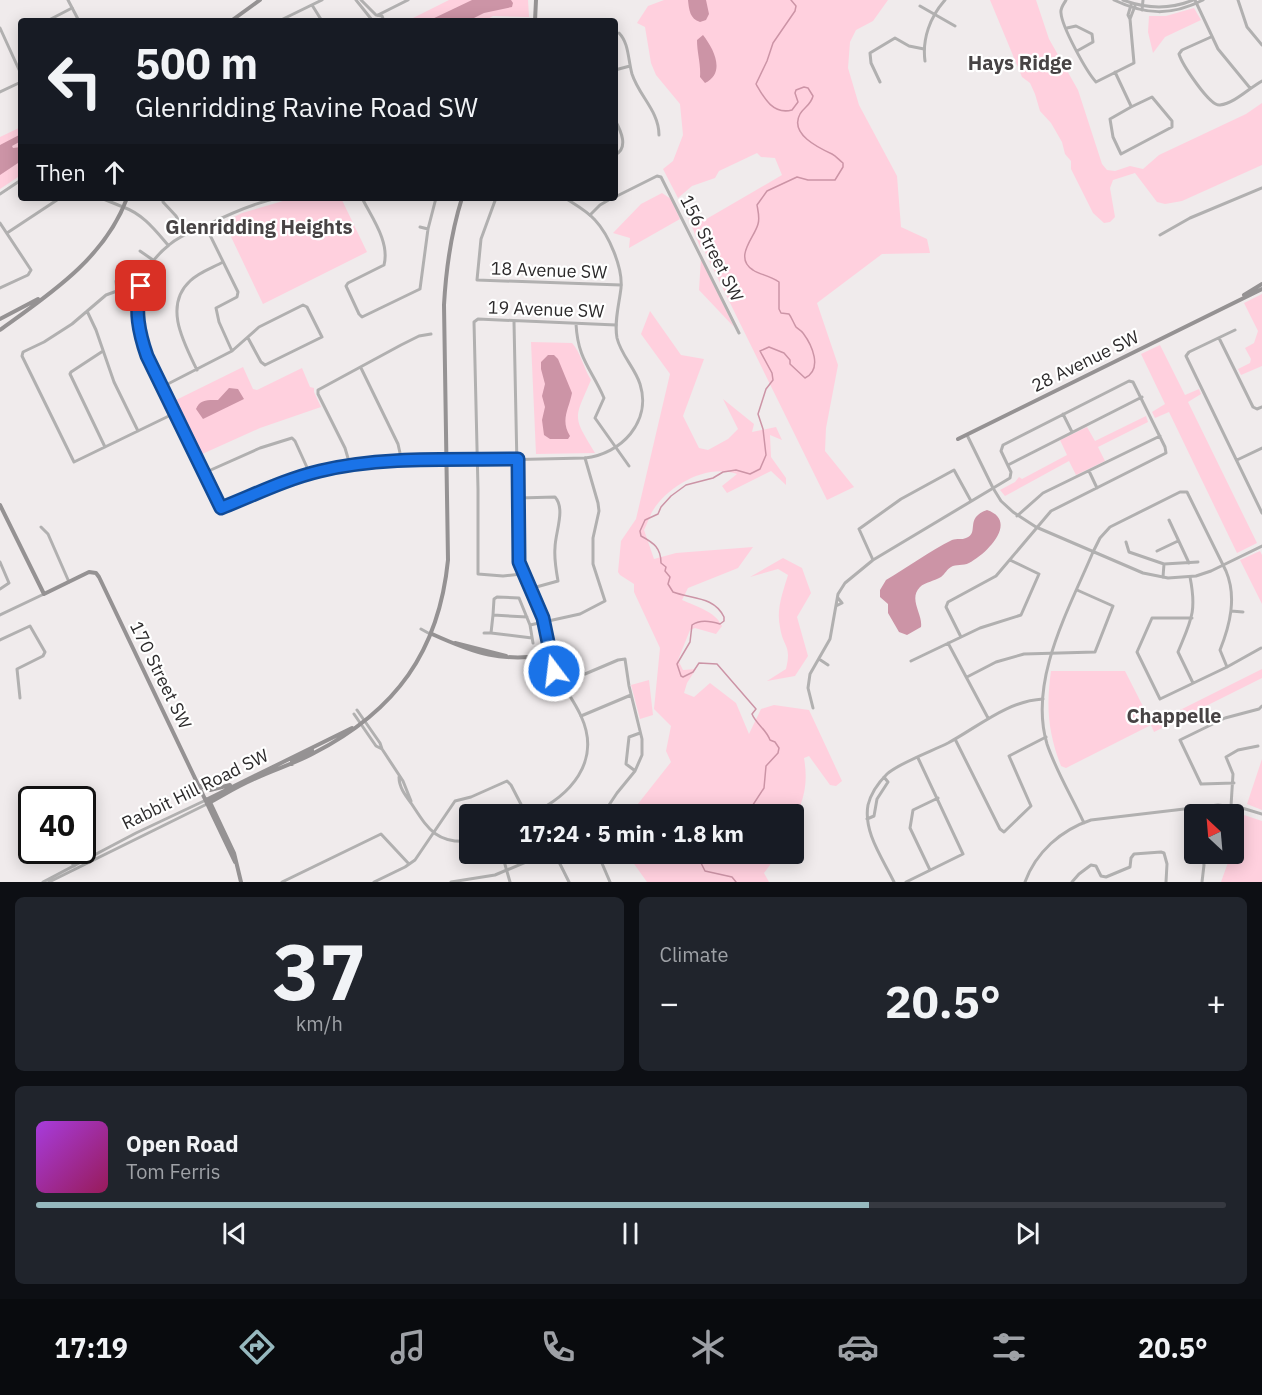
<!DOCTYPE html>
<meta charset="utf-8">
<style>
:root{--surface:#171b24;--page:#20242c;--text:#f1f3f6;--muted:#9ea1a6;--line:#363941;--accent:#96b8be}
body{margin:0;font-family:"IBM Plex Sans",sans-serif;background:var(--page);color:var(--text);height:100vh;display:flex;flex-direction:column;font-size:22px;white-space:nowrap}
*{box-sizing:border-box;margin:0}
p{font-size:20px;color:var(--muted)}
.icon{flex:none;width:33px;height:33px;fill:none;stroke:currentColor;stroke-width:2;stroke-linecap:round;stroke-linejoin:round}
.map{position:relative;height:882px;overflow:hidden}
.details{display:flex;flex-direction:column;gap:15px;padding:15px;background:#0d0f14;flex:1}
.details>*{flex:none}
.hud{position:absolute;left:18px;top:18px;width:600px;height:183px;border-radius:6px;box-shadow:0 3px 15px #0003;background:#171b24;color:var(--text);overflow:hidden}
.needle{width:39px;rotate:334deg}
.controls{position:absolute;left:1184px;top:804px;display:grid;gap:12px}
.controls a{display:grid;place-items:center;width:60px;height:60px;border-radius:6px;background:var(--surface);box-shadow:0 3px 15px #0003;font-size:30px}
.speed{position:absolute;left:18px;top:786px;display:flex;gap:12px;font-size:30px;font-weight:700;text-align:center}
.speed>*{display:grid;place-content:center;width:78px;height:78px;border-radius:50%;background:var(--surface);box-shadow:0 3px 15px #0003;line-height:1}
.speed .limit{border:3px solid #111;border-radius:9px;background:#fff;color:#111}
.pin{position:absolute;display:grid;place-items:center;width:51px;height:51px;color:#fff;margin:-26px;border-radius:12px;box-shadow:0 3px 9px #0006}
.me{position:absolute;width:66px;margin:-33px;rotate:345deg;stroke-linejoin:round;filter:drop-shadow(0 0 4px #0008)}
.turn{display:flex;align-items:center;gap:21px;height:126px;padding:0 18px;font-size:27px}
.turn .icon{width:78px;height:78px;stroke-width:2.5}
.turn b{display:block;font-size:42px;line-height:51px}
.then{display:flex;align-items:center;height:57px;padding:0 18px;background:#0003;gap:12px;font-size:22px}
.big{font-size:45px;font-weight:800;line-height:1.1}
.details .card{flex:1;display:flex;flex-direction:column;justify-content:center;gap:9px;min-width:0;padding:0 21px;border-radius:9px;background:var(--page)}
.details .dial{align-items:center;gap:0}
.dial b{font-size:78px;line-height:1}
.song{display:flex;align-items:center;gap:18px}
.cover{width:72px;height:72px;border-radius:9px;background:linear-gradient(135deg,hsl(280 70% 55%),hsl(330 70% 35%))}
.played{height:6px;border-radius:3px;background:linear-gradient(90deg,var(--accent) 70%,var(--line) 70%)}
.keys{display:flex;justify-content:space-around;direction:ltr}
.heat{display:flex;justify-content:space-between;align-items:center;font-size:33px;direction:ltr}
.details .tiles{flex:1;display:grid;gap:15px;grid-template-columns:1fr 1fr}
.card:last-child{grid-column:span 2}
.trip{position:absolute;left:459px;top:804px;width:345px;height:60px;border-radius:6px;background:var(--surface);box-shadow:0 3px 15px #0003;font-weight:800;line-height:60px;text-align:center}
.menu{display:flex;height:96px;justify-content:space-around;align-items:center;background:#090b0e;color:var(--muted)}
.menu .icon{width:42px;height:42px}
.menu .selected{color:var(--accent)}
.menu b{font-size:27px;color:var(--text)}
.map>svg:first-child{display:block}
.green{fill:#ffd0de}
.water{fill:#cc94a6}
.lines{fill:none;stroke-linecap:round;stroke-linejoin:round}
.stream{stroke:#cc94a6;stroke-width:1.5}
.minor{stroke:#b1b0b0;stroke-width:3}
.tertiary{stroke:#b1b0b0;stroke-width:3}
.secondary{stroke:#959293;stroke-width:4}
.route-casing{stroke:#114b97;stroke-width:15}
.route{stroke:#1a73e8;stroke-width:10}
.labels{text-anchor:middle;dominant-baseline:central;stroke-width:4.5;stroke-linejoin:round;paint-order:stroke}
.street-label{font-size:18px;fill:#2c2a2b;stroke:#fff}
.neighbourhood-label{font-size:20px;font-weight:bold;fill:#474344;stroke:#fff}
</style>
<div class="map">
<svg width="1262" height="882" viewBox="0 0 1262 882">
<rect width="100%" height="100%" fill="#f0ebec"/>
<!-- green -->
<path class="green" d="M449,0H528L529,17L493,16L484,21H407Z
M664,0H888L873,21L856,30L850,42L848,68L859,105L897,176L901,227L927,239L930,253L882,254L817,303L838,365L826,428L825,451L854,487L827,500L702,246L700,247L686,212L696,210L703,221L782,175L775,158L761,157L757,153L719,171L715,178L692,186L678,198L663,169L673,161L683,135L680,104L656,75L651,63L645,27L637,23L648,6Z
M990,0H1036L1049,39L1078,90L1102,164L1107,170L1115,171L1130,166L1143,169L1159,155L1246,114L1262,103V165L1182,201L1165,204L1157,202L1135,173L1113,180L1110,188L1115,217L1110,222L1104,223L1093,213L1071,169V161L1065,154L1062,142L1051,123L1040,111L1035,94L1030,83L1022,77Z
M1194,8L1201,20L1165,37L1153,53L1148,32L1149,16H1166Z
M21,127V175L0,189V137Z
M662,193L671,199L680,219L629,248L630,238L613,233L641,204Z
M293,198H341L367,252L263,304L224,222L242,213Z
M701,258L734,327L699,290Z
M1262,294V366L1241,375L1238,369L1250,363L1251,359L1245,348L1254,343L1258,331L1244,303Z
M650,311L681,355L704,359L683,416L699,448L708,450L728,439L738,429L723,399L754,424L752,432L776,427L782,440L770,435L771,457L786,478V485L771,471L727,493L722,486L737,474C707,463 667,486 652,512C649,518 647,524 644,530L654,559L676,553L753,547L738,568L688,588L682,600C695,606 715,611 722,626L716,634L695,628L690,630L678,660L683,670L696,669L687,683L684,693L694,697L710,683L736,703L749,734L761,709L774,705L809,710L842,781L836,786L830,785L809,756L804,758C808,781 805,799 794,819V814H630L671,762L666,751L671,726L654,709L660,648L634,592V584L620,575L618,572L621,541L636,519L670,374L641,334Z
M531,342L572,343C580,351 584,369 591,380C574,420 572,415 595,453L536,454Z
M1160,345L1185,395L1199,389L1201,394L1188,402L1257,543L1237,553L1169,412L1155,418L1152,412L1165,404L1141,354Z
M243,367L253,389L257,390L302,368L310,387L314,388V392L321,407L260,428L200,455L174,401Z
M1146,416L1148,422L1098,447L1105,461L1076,475L1069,461L1005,496L1000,490L1015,482L1019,477L1022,479L1067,455L1060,440L1087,427L1095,441Z
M1260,551L1262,555V604L1240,560Z
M783,558L802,568L811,593L797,617L808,656L795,676L767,681L786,669C792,644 783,648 780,627C776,609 783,592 788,575L778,569L750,577Z
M1262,669V678L1154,732L1151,725L1066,768L1061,766C1048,732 1046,707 1051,671H1125L1152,724Z
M649,680L653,715L640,719L631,685Z
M1262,759V810L1247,804Z
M1244,815L1262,821V882H1221L1231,854H1233V847Z
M627,854H773L770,865L764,873L769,882H647Z"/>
<!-- water -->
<path class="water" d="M472,0H511L513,3L512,7L484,13L468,21H428Z
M688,0H706L709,14L706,20L700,22C690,19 689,10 688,0Z
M703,35C714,49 726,73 705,83L700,77C701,64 697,53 697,40Z
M21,134V141L12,146L13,148L21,147V161L0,175V145Z
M548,355H554L558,359L572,393C569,409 560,420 570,436L568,439H550L544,435L542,420L545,407L542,396L545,384L541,369V362Z
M229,388L238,389L244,399L203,419L196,409C200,399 208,400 218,400Z
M987,510C1019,521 987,554 969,563C963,566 956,564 951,567C947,569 945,574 941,577C935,581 925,582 920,587C908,599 923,614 921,627L907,635L899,632L888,613V604L880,597V590L886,580C908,567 930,551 952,540C957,538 962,540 966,538C980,533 964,518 987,510Z"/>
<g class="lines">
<!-- stream -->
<path class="stream" d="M747,814L764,788L766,766L778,753L779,748L775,742L770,740C766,729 756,724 752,714L756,709L717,664L699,663L693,672L683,677L681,676L677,664L690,642L692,625C700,619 711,621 720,624L724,621V617C714,596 691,599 673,592L668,584L670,577L665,571L666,567L661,563C661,548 654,543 641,536L640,531L645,520L658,514L661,507L671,496L686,485L713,478L723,472L736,470L750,474L760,469L766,455L763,429L758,414L766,389L773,380L772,373L760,351L769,347L784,353L790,360V364L805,378C823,369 812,345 803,333C801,330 798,329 796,327C793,322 792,318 789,314L781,313L779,309V282C769,275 760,275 753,270C733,257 755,237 758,224C760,218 758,211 757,205L767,191L797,177L808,180H835L843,167V163C839,160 836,156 832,154C819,148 789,134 800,114C804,107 811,105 813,96L808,88L804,87L796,90L795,93L798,102L792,110C773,115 764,98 756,84L767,61L773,43L795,11L796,6L791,0
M702,854L701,863L705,871L732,877L736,882"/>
<!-- minor -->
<path class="minor" d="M1066,0C1064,4 1060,8 1061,13C1062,27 1086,71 1096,82L1134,63L1130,19
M1195,0L1218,49L1250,88
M1238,0L1247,27L1262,45
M312,5L322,21
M1131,5L1128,15L1130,19L1135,6
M920,6L955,26
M1142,10L1143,0
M378,15L408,0
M47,21L72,8
M279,21L322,0
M0,28L21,74
M1067,28L1076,26L1092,34L1093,42L1077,51
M619,33C629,43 628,60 632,74C639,96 659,111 659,135
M1211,37L1182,50L1179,54C1182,64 1210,107 1220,105C1235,103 1249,88 1262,81
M615,70L630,66
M1115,72L1131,106
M880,82L871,63L870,53L895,38L909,46L924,49
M0,92L21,82
M1152,97L1172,121V127L1121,154L1113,137L1110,119L1131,107Z
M615,120C621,131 629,148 615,155
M0,194L21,180
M615,197L657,176L661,177L739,333
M101,198L123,207
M163,198V202L176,216L186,234
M362,198C372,218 390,242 384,265L348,283L346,286L359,314L362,317L420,289L428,229L436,198
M496,198L481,239L477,280L621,285
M590,215L600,205L612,198
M0,223L31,270L28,275L0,288
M205,225L238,292L237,297L216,308L219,322L232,351
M420,227L428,229
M7,233L60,198
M140,251L153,260
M116,281L117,291
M139,292L117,291L106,295L72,324L44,342L23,352L22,356L74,462L175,413
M87,311L96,330L114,382L138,431
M514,322L519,562L543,618L549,655
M576,324C578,360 591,368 604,398L595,418L629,466
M1235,330L1189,352L1186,356L1262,513
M1219,338L1253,407L1257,409L1262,407
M103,351L71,372L70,374L105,447
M361,368L398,444L402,462
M197,370C184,343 163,306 190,281C199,272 212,268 223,262
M162,387L232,351L259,327L303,305L307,307L322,337L265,365L261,362L248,338
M1063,414L1072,432
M1237,460L1262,448
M350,465L345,448L318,394V390L401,345L419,336L431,334
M1008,465L1142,397
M1089,471L1097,488
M204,473L260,448L292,438L295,441L310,474
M519,498L555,497C566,509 555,533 555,548C554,559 556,570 558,581L529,589
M1017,516L1043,493L1160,436
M1169,520L1189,563
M41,527L48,534L69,582
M1126,542L1129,552L1164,564
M1157,551L1178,541
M1093,552L1100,538L1110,527L1180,492H1187L1226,571C1237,597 1230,625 1220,650L1227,667
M873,560L859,529L901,499L954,470L971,501
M0,562L9,583L0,589
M522,574L503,576L478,574V489L474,322L478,319L616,325
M1163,577L1164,564L1198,562
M1190,577C1197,612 1191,620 1178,652L1193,683
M836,606L842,603L838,598
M1231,611L1243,612
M493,615L494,599L497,597L519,598L530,625L580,614L605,601L593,564V538L599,511L598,503L585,458
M527,617L493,615L491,633L532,638
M1192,618H1152L1137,652L1160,699L1227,667L1261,648
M530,625L533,643
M421,629L430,634
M484,633H491
M0,640L30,626L45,652L43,656L17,669L20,698
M948,643L988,718
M819,659L828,665
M911,661L980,628L1021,615L1039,574L1010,560
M585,674L618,660L625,659L629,686L642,739V755L635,771L617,793L603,814
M967,677L996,662L1024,654L1095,652L1113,606L1077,590
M813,708L808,688L810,674L830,639L838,594L845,583L873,560L1010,478L1011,472L1001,451L1003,445L1129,381L1133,382L1165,447L1166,453L1051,511L996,576L948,602L946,607L961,637
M581,716L631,695
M955,739L1000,829L1004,832L1031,806L1009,756L1046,737
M634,770L626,764L629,737L640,733
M1234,783L1201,784L1180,740L1225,718L1259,709L1262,706
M1231,806L1233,774L1226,757L1238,750L1258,746
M1190,808L1194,829
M867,819L874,816L877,799L888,782L884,777
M555,854L569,882
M598,854L610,882
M1202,854L1204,865L1202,882
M69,858L74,866
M930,870L910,828L913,810L938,798
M282,882L381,834L409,864
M374,882L405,867L415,860L455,801L471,797L507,781L511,785L526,814
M451,882L495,875L545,854
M894,882C883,859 863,832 868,805C871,793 878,783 887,774C899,763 932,751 948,743C978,727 1007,701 1043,699
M906,882L963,854L918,758
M1072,882L1079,874L1091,865L1096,866L1101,876L1106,877L1130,867L1131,858L1134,854L1161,852L1164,853L1167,864L1166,882"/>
<!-- tertiary -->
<path class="tertiary" d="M68,0L79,21
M356,0L372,20
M361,0L376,15L382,16L384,21
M1114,0C1145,15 1172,16 1203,0
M1123,0C1147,9 1169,10 1193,0
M925,61C922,39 930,17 945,0
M277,198C251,204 229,214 205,226C193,231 179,236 169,245C113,290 144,351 169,402C186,438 204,473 221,509L290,480L321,471L350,465L402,462L585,458C621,454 652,422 640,384C635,368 621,355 617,338C614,322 619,305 621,288C623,268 609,235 595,220C587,211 576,205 565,198
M123,207C143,214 155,230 168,245
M1160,235L1190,218L1262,188
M967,435L993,488L1001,501L1013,512L1036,527L1143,573L1168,578L1196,576L1211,571L1262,546
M0,615L44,594
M354,714L376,746L382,749L380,743L357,710
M382,749L403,781L411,801
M399,777C399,787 405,795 411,803C427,827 435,844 470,841
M531,814C570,796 602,762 581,716C571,694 555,678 549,655
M1084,823C1072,797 1056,771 1047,744C1028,681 1069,609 1093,552
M502,854L510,882
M43,882L136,833L206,800
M49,882L207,804
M1025,882C1036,852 1061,830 1091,820L1218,805L1242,808L1262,814"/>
<!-- secondary -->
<path class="secondary" d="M231,21L260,0
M535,21L536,0
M1244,295L1262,284
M0,319L38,299
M0,330C50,294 105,258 127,198
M958,439L1262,289
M0,505L44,594L89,572L96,573L99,577L235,862
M432,634C476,654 500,662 549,655
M455,643L506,656
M292,764V760L312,750
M201,786L210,790L230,785
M206,800L352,728
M209,800L234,853L241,882
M207,804C222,796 236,787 252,780C272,770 294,764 314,753C396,711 439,651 448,560L444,305C446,269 451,233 462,198"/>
</g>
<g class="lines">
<!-- route casing -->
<g class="route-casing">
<path id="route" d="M141,286C134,310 139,333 147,356L221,508C254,495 286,479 320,471C381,456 455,460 518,459L519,562L543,618L554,671"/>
</g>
<!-- route -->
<use href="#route" class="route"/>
</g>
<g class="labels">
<!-- street labels -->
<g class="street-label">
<text transform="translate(712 248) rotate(63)">156 Street SW</text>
<text transform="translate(549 270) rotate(2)">18 Avenue SW</text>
<text transform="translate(546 309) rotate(2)">19 Avenue SW</text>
<text transform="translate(1085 361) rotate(-26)">28 Avenue SW</text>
<text transform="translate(161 675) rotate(64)">170 Street SW</text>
<text transform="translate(195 789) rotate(-26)">Rabbit Hill Road SW</text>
</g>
<!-- neighbourhood labels -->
<g class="neighbourhood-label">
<text x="1020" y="62">Hays Ridge</text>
<text x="259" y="226">Glenridding Heights</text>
<text x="1174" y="715">Chappelle</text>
</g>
</g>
</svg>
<div class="controls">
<a><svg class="needle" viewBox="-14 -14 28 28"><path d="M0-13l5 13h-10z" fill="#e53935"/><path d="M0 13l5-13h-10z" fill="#9ea1a6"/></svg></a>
</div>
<div class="speed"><div class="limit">40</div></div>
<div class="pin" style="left:141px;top:286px;background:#d93025"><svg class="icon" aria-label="arrive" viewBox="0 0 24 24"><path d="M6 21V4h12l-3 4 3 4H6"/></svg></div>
<svg class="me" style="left:554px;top:671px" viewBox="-20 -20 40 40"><circle r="17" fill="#1a73e8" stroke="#fff" stroke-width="3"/><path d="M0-11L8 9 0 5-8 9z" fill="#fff"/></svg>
<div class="trip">17:24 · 5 min · 1.8 km</div>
<div class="hud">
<div class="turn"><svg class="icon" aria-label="left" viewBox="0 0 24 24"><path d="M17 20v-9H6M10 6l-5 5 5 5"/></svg><div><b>500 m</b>Glenridding Ravine Road SW</div></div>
<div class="then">Then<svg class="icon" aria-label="ahead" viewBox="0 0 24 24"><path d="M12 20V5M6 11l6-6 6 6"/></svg></div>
</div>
</div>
<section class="details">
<div class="tiles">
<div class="card dial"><b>37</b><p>km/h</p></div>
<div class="card"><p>Climate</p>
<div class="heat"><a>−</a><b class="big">20.5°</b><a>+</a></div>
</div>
<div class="card">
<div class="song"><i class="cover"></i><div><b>Open Road</b><p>Tom Ferris</p></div></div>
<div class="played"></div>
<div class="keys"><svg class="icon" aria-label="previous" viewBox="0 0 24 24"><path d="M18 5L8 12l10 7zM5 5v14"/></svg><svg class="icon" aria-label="pause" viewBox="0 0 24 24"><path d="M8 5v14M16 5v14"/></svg><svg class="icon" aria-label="next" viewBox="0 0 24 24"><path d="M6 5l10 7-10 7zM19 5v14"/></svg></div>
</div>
</div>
</section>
<nav class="menu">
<b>17:19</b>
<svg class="icon selected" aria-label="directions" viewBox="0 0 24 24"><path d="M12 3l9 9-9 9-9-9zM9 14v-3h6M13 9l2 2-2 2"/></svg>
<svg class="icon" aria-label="music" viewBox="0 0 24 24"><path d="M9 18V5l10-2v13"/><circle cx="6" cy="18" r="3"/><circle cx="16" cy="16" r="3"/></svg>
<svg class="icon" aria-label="phone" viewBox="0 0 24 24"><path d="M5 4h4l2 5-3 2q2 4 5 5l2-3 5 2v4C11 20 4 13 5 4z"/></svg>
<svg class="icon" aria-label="climate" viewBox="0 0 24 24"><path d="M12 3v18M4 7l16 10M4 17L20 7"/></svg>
<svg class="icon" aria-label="car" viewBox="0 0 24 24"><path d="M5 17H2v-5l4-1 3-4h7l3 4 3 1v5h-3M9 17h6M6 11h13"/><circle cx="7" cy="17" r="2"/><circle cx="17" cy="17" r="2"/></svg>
<svg class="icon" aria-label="filters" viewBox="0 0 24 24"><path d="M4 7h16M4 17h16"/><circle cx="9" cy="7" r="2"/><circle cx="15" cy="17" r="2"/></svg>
<b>20.5°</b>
</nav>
